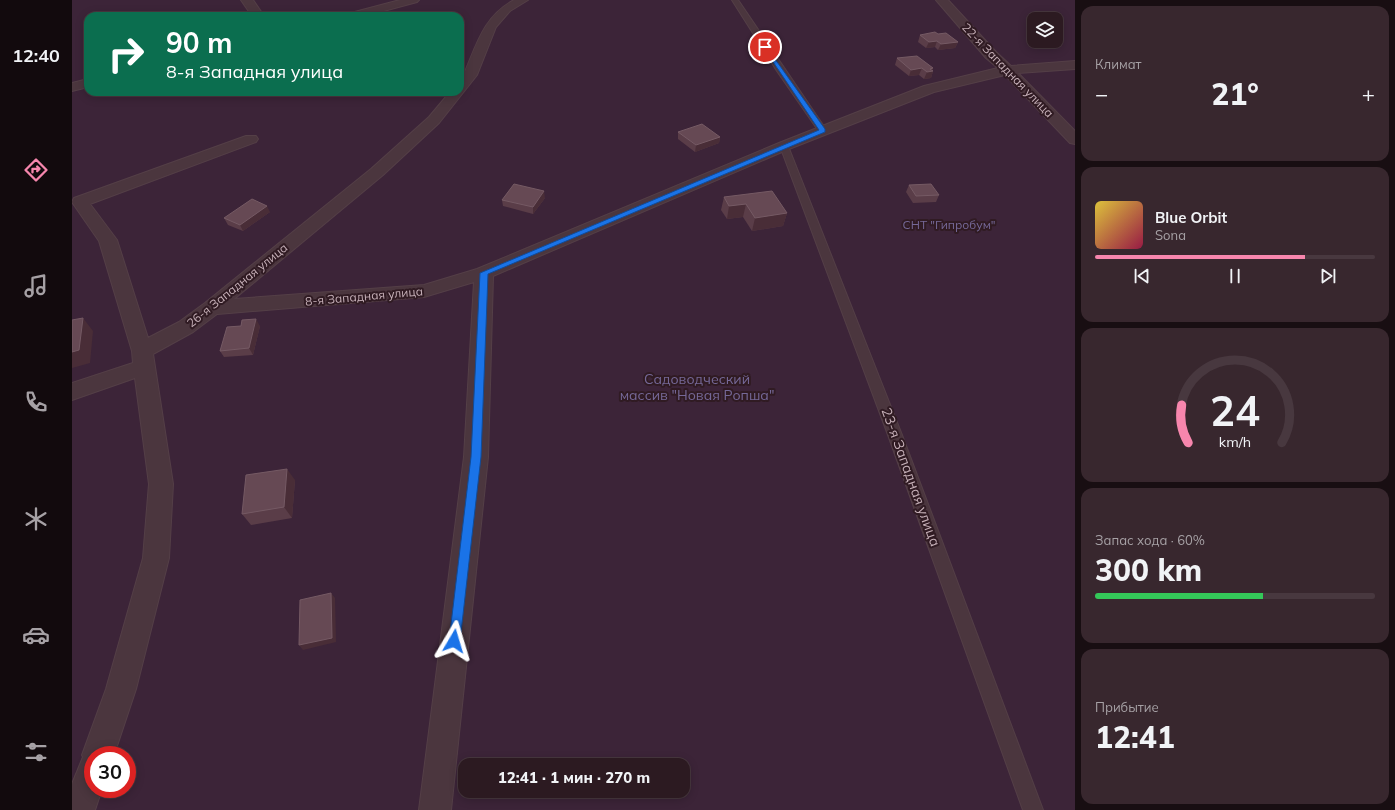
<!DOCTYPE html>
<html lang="ru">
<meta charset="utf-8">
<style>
:root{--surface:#2c1a21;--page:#38272e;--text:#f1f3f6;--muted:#a6a1a5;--line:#48383f;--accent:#f786ad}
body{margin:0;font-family:Mulish,sans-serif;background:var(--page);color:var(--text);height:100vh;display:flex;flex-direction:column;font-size:15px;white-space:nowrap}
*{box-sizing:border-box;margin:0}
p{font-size:13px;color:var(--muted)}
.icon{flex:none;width:22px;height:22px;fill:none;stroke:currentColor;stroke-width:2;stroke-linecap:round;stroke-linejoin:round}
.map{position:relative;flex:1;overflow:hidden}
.sheet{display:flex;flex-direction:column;gap:6px;padding:6px;background:#180e12;width:320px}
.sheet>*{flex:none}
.guide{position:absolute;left:12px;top:12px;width:380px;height:84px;border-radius:12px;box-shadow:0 2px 10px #0003,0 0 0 1px var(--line);background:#0b6e4f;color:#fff;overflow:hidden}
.buttons{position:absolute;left:955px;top:12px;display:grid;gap:8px}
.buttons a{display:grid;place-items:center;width:36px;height:36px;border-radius:8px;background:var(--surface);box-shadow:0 2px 10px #0003,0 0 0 1px var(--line);font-size:20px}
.speed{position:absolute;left:12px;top:746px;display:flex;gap:8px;font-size:20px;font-weight:700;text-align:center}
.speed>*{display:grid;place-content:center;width:52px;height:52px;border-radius:50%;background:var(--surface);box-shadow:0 2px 10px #0003,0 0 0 1px var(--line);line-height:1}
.speed .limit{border:6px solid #d22;background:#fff;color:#111}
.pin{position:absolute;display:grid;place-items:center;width:34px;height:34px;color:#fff;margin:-17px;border:2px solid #fff;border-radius:50%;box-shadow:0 1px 4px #0007}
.me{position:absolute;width:44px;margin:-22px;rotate:7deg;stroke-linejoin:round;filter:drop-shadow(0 0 3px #0008)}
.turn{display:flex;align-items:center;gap:14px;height:84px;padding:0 16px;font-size:18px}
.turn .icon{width:52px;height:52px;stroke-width:2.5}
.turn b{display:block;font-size:28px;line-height:34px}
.big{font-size:30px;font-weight:800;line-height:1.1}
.sheet .tile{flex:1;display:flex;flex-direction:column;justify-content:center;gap:6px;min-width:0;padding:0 14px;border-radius:12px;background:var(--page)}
.sheet .dial{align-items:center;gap:0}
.dial svg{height:104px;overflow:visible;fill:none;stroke:var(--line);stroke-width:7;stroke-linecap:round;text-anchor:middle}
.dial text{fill:var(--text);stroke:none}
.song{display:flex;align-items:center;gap:12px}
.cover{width:48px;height:48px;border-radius:6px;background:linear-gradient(135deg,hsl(50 70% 55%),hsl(340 70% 35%))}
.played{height:4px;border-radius:2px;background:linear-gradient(90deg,var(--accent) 75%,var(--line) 75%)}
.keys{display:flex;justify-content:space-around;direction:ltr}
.heat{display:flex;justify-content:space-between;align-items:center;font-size:22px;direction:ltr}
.charge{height:6px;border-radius:3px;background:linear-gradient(90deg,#34c759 60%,var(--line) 0)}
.trip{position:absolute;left:386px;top:758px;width:232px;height:40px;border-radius:12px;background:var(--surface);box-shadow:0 2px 10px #0003,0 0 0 1px var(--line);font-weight:800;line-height:40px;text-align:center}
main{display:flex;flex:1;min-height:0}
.menu{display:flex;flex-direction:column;width:72px;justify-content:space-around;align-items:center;background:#120a0d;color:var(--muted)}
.menu .icon{width:28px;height:28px}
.menu .selected{color:var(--accent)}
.menu b{font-size:18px;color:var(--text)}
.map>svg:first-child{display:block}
.green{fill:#3c2438;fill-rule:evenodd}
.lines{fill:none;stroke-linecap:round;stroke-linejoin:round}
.lane-casing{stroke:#543f47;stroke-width:2}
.street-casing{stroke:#543f47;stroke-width:2}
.lane{fill:#4b363e;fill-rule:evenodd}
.street{fill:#4b363e;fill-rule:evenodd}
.wall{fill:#5a3d48}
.shaded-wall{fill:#492d37}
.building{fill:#664954;stroke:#755a64}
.route{fill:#1a73e8;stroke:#114b97}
.labels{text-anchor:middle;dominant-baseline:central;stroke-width:4;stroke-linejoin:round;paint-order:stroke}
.far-street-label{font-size:12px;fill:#c7b1b9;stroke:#301b23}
.far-park-label{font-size:12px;fill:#756898;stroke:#301b23}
.park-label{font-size:14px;fill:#756898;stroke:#301b23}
.street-label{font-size:14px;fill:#c7b1b9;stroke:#301b23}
</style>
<main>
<nav class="menu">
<b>12:40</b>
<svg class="icon selected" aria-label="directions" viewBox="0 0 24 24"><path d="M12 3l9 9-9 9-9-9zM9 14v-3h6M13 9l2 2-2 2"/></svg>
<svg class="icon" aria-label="music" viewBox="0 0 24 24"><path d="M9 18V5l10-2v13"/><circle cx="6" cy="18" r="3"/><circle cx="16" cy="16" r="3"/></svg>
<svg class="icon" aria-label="phone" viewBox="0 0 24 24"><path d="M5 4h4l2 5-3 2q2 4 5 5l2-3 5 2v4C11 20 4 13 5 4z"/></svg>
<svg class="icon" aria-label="climate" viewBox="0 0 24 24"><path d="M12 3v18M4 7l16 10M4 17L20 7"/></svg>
<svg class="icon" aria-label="car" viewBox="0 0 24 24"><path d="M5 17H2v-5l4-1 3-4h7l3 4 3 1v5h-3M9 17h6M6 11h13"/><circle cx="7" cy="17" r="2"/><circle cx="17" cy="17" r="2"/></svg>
<svg class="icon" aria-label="filters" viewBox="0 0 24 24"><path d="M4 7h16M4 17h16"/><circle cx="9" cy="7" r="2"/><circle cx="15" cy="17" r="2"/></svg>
</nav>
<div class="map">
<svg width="1003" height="810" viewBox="0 0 1003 810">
<rect width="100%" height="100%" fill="#3b222c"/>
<!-- green -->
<path class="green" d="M0,0H1003V810H0ZM16,16H388V92H16ZM962,19H984V41H962ZM21,755H55V789H21ZM393,765H611V791H393Z"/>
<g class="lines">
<!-- lane casing -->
<g class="lane-casing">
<path id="lane" d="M660,0H666L755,131L754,133H748L705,71Z
M712,143L716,146L830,435L971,810H951L816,435L708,146Z"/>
</g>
<!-- street casing -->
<g class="street-casing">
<path id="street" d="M169,0H181L192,16H180Z
M328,0H347L345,2L293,16H273L275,14Z
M442,0H456L438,11L424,27L405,75L367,123L311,175L162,299L352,285L405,269L707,143L852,86L926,68L914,58L864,0H876L924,52L939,66L1003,61V69L946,73L1003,131V144L998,143L933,75L862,92L717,149L421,276L416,457L379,810H347L392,457L402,282L352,297L145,314L121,332L81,354L101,484L97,558L64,689L42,755H21V789H30L23,810H0V784L11,757L10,755L34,689L71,558L77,484L63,378L0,400V383L61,363L60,351L27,241L0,202L2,198L174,136H184L186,139L184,142L18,204L45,240L76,338L107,322L133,303L299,169L357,117L378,92H388V79L392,74C405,44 411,17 442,0Z
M16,79V87L0,91V83Z"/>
</g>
<!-- lane -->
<use href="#lane" class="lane"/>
<!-- street -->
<use href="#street" class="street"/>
</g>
<!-- wall -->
<path class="wall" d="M866,34L886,42L883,48L866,50L863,47L854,48L846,42L848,35Z
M825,58L861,68L860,71H861L859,78L852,79L847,75L837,76L823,65Z
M606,132L648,137L647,143L623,152L606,139Z
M837,185L867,195L864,202L841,203L834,192Z
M652,197L715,213L711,226L680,231L671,217L655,219L649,210Z
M473,198L461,214L431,206L430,200Z
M198,212L171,231L156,225L152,218Z
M188,326L181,355L152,357L148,351Z
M223,480L220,518L179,525L170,514Z"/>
<!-- shaded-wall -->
<path class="shaded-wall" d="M865,41L863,47L854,48L857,42Z
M886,42L883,48L866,50L869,44Z
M850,68L847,75L837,76L839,70Z
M861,68L860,71H861L859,78L852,79L855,72L858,69Z
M648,137L647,143L623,152L624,145Z
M472,191L473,198L461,214V207Z
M674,204L671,217L655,219L657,206Z
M195,206L198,212L171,231L168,225Z
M715,213L711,226L680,231L683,218Z
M11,318L21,331L18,363L0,368V352Z
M184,319L188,326L181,355L177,348Z
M215,469L223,480L220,518L212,507Z
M259,593L263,598L264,642L231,650L227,645Z"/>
<!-- building -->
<path class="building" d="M863,32L866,34L874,33L886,42L869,44L865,41L857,42L848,35Z
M845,56L861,68L858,69L861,71L855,72L850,68L839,70L825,58Z
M630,124L648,137L624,145L606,132Z
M442,184L472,191L461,207L430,200Z
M859,184L867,195L844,196L837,185Z
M700,191L715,213L683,218L674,204L657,206L652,197Z
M180,199L195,206L168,225L152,218Z
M11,318L7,350L0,352V320Z
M184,319L177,348L148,351L155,327L169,326L170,320Z
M215,469L212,507L170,514L174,475Z
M259,593L260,638L227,645L228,600Z"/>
<!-- route -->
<path class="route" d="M693,45L753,129V132L416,274L409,457L388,641L387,645L382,647L378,645L377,641L399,457L408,273L747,130L691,47Z"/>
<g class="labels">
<!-- far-street labels -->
<g class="far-street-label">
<text transform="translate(936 70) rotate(46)">22-я Западная улица</text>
<text transform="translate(165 285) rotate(-39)">26-я Западная улица</text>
<text transform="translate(292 296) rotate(-5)">8-я Западная улица</text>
</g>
<!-- far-park labels -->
<g class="far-park-label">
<text x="877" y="224">СНТ "Гипробум"</text>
</g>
<!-- park labels -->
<g class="park-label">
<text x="625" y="379">Садоводческий<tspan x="625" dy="16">массив "Новая Ропша"</tspan></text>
</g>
<!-- street labels -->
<g class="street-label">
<text transform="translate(839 477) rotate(70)">23-я Западная улица</text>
</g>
</g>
</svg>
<div class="buttons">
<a><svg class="icon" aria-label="layers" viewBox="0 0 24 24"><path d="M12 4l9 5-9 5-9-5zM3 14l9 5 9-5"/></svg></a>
</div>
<div class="speed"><div class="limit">30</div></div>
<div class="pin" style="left:693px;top:47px;background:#d93025"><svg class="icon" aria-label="arrive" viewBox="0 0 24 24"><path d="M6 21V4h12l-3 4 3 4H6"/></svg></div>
<svg class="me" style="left:382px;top:641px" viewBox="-20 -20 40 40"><path d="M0-17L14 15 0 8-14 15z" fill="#1a73e8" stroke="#fff" stroke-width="4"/></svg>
<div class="trip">12:41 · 1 мин · 270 m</div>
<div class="guide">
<div class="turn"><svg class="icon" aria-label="right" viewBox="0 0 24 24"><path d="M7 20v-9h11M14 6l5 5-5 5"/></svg><div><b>90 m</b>8-я Западная улица</div></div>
</div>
</div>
<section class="sheet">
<div class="tile"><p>Климат</p>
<div class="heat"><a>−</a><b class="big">21°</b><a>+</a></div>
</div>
<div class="tile">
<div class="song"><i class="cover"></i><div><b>Blue Orbit</b><p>Sona</p></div></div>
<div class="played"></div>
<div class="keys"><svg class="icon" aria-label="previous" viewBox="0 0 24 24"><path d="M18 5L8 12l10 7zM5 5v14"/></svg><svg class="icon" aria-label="pause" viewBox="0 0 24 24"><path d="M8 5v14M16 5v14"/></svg><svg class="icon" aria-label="next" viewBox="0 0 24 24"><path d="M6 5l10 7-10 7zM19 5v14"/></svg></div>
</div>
<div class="tile dial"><svg viewBox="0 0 100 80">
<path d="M14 69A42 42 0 1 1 86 69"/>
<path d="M14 69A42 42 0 0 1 9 40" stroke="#f786ad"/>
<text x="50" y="56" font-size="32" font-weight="700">24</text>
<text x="50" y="72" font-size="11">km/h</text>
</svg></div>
<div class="tile"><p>Запас хода · 60%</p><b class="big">300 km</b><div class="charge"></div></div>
<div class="tile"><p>Прибытие</p><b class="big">12:41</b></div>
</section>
</main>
